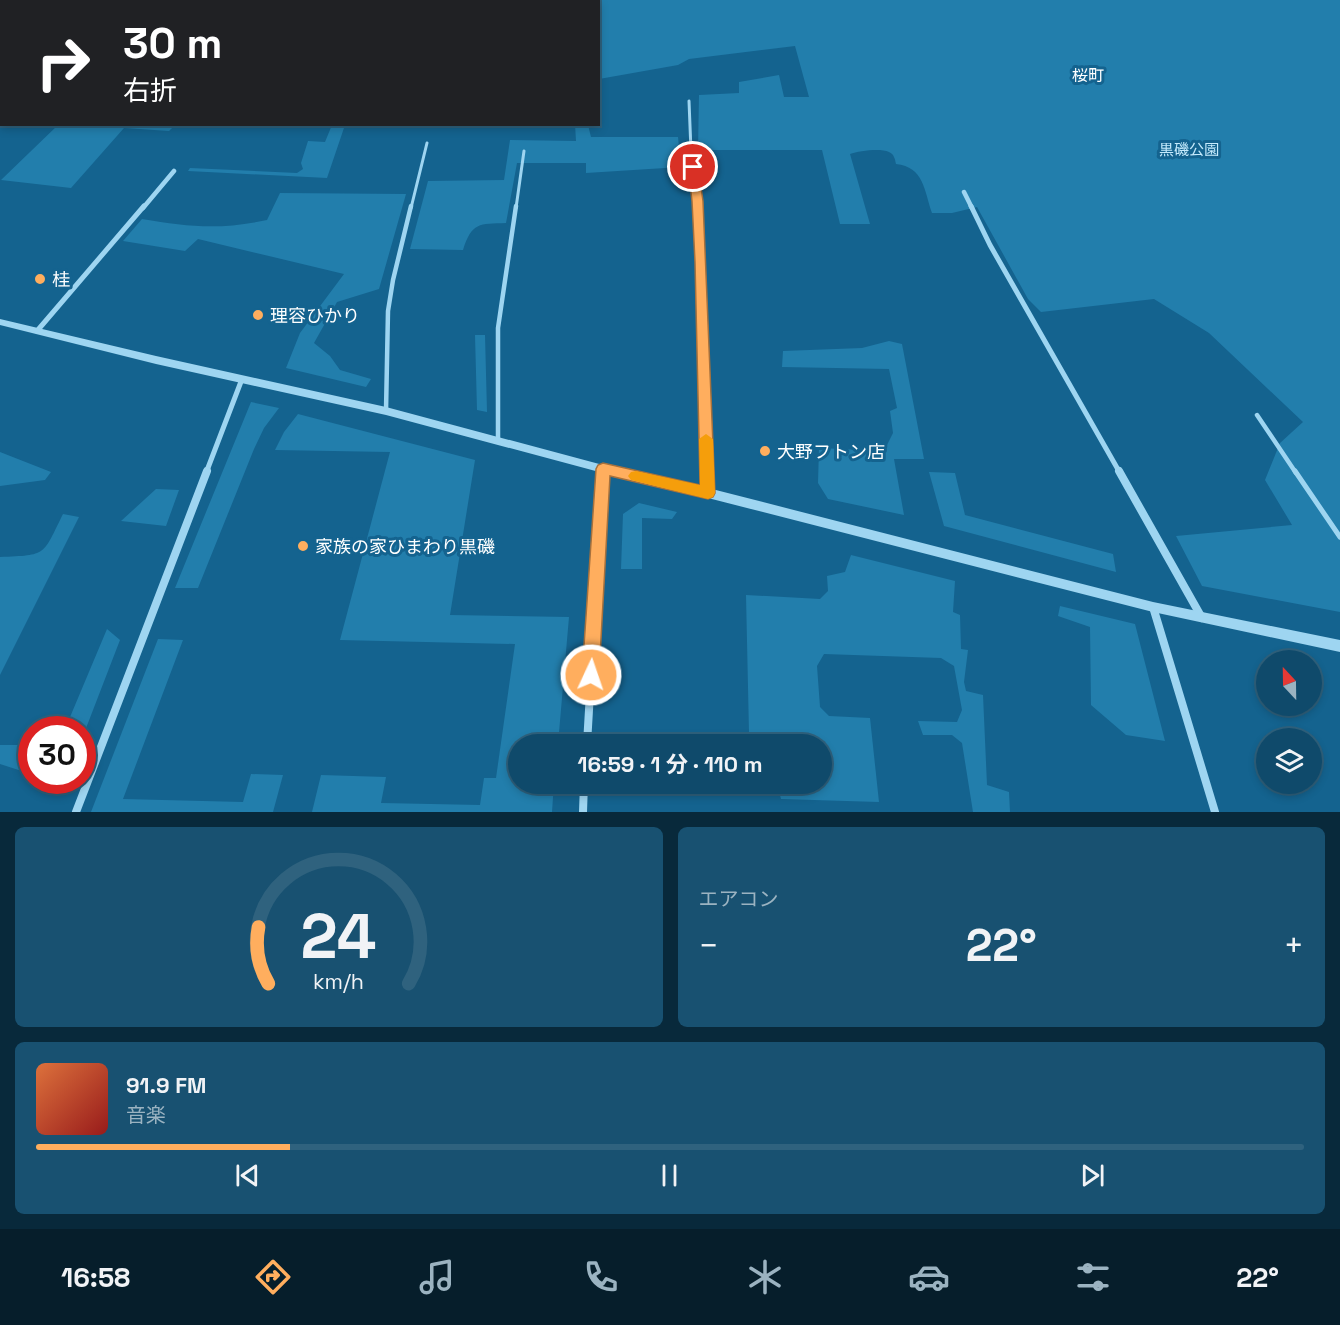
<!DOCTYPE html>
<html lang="ja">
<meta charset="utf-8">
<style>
:root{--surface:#0f4a6b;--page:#185171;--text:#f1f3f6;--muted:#9bb3c1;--line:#2f627e;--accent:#ffae5e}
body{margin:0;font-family:"Space Grotesk","Noto Sans JP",sans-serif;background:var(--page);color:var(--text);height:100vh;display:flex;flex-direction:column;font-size:22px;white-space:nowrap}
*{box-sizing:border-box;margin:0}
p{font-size:20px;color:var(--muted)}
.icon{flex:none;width:33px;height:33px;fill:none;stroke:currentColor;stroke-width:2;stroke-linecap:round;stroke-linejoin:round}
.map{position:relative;height:812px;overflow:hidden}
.sheet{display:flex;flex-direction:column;gap:15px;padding:15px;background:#08293b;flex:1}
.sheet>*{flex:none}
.guide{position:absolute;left:0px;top:0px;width:600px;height:126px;box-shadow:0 3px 9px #0003,0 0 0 2px var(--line);background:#202124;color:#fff;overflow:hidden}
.needle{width:39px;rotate:338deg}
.fabs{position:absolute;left:1256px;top:650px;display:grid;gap:12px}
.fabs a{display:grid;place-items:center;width:66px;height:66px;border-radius:50%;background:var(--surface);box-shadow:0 3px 9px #0003,0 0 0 2px var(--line);font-size:30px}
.speed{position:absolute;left:18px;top:716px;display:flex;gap:12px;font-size:30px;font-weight:700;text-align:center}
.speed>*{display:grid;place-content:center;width:78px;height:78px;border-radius:50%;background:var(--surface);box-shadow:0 3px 9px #0003,0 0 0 2px var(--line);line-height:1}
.speed .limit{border:9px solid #d22;background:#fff;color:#111}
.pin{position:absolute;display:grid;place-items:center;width:51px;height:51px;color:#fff;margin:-26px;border:3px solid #fff;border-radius:50%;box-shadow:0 2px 6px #0007}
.me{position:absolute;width:66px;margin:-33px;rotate:3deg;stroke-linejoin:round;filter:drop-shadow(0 0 4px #0008)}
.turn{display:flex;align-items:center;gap:21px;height:126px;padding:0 24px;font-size:27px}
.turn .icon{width:78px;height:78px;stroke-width:2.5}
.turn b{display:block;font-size:42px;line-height:51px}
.big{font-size:45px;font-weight:700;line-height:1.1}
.sheet .card{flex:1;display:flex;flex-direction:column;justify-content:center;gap:9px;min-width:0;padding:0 21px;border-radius:9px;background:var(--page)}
.sheet .dial{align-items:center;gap:0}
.dial svg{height:156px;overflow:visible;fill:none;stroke:var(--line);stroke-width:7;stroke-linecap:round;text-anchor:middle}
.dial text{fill:var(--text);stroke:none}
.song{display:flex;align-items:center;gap:18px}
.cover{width:72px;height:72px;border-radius:9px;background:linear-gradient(135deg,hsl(20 70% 55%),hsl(0 70% 35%))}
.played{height:6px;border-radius:3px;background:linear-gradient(90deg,var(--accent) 20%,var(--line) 20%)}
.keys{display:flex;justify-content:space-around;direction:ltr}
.heat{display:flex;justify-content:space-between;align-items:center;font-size:33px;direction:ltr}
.sheet .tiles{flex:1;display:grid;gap:15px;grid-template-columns:1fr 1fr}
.card:last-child{grid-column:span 2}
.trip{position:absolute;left:508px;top:734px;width:324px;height:60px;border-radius:30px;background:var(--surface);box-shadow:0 3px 9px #0003,0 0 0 2px var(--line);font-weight:700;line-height:60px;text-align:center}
.tab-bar{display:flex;height:96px;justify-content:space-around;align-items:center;background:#061e2b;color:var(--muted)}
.tab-bar .icon{width:42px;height:42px}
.tab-bar .on{color:var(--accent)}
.tab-bar b{font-size:27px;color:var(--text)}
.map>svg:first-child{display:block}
.green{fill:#227eac}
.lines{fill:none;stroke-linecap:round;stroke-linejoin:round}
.service-far2{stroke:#9ed5f1;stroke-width:3}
.service-far1{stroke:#9ed5f1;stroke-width:4.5}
.service{stroke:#9ed5f1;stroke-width:5}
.minor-far2{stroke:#9ed5f1;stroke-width:4.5}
.minor-far1{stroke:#9ed5f1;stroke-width:5}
.minor{stroke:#9ed5f1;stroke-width:8}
.tertiary{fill:#9ed5f1;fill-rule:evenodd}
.route{fill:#ffae5e;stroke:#a6713d;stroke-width:1.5}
.slow{fill:#f59e0b}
.poi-dot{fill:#ffae5e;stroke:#14638f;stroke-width:2}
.labels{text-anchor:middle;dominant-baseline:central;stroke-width:6;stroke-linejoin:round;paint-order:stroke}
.far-park-label{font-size:15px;fill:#c5eafc;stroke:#14638f}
.far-neighbourhood-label{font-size:16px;fill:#fff;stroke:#14638f}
.poi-label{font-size:18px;fill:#fff;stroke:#14638f;text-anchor:start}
</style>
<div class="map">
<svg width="1340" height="812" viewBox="0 0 1340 812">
<rect width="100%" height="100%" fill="#14638f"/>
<!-- green -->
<path class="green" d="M440,0H1340V612L1202,586L1176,536L1292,525L1265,480L1280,443L1303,422L1209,333L1154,299L1041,312L1028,299L977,207L952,213H932C924,190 924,167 896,164C895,159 894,154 889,152C880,148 859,151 850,154L870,224H840L822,150H698L699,95L739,93V82L779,75L784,97H809L795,46L689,59L678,65L599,79L598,2H428Z
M575,124L588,125L591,137H678L681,167L586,173V163H517L506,223C479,224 472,222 463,250L410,249L428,181L504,180L510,140L576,141Z
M58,125V124L175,125L169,131L124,128L71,188L1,180Z
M332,125H345L327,178L188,171L190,168L297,173L303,169L301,163L308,141L325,142Z
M280,193L406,194L379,289L337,302L314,343L330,356L340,370L371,379L366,387L286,368L300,333L344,274L198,239L185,251L123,241L142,219C188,227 221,230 267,220Z
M475,335H485L487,412L477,410Z
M889,341L902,344L924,459H894L904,515L828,499L818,483L819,448L884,451L893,433L890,411L897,408L889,369L782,367L783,351L862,348Z
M251,402L279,408L264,428L254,449L198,588H175Z
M298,414L475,460L450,615L569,617L558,744H519V783H554L552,812H312L321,775L386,777L381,803L480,805L484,778H496L515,644L340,640L390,452L275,450L284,432Z
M0,452L51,472L45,480L0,486Z
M929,472L955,473L965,515L1113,554L1116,572L944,526Z
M156,489L179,490L166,526L121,521Z
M639,503L677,512L672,519L642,518V569H621L623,514Z
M63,514L79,517L0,675V557C48,555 42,556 63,514Z
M851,555L955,581L953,612L960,615L961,649L968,650L964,682L966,691L983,695L987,785L1009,792L1010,812H973L962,743L952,735H923L918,721L957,722L962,710L954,666L941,658L824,654L817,666L820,707L829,716L870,718L879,802L781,799L779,791L769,783H822V744H717L718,732L749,733L746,595L820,599L828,591L827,576L845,572Z
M1060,606L1135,624L1165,741L1126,735L1091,705L1090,627L1058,616Z
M107,629L120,640L83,736L82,729H65Z
M158,639L183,640L123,799L243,802L251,774L283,775L273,812H91Z
M0,745H31V774L0,764Z"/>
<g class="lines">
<!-- service-far2 -->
<path class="service-far2" d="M689,101L691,151L698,208
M411,208L427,143
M516,208L524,151"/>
<!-- service-far1 -->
<path class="service-far1" d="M698,206L707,473
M386,411L388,311L393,280L411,206
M1257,415L1296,473
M498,441V328L516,206"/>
<!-- service -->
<path class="service" d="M707,471L708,493
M1295,471L1340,537"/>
<!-- minor-far2 -->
<path class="minor-far2" d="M964,192L972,208
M143,208L174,171"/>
<!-- minor-far1 -->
<path class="minor-far1" d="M971,206L990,245L1120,473
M37,331L144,206
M206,473L242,379
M603,473V469"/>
<!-- minor -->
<path class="minor" d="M1119,471L1202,618
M1153,607L1215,812
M587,744L603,471
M76,812L207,471
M583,812L584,783"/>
<!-- tertiary -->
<path class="tertiary" d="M0,319L156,356L386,407L603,465L708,488L1153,602L1340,640V652L1153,612L708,498L603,473L386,415L156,364L0,325Z"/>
</g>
<!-- route -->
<path class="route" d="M693,164L698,167L703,201L715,493L713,497L708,499L610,476L599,675L597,681L591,683L585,681L582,675L596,469L598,465L603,463L700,485L695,262L692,201L688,167Z"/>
<!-- slow -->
<path class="slow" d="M706,434L713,439L715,493L713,497L708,499L631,480L628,476L631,472L636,471L700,485L699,439Z"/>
<!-- markers -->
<g class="poi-dot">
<circle cx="40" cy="279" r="6"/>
<circle cx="258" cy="315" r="6"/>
<circle cx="765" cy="451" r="6"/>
<circle cx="303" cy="546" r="6"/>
</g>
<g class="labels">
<!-- far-park labels -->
<g class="far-park-label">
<text x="1189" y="149">黒磯公園</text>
</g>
<!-- far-neighbourhood labels -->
<g class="far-neighbourhood-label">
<text x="1088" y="75">桜町</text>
</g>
<!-- poi labels -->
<g class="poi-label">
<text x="52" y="279">桂</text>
<text x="270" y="315">理容ひかり</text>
<text x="777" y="451">大野フトン店</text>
<text x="315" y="546">家族の家ひまわり黒磯</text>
</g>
</g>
</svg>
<div class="fabs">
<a><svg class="needle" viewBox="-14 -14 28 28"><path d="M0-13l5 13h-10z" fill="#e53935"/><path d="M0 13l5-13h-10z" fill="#9bb3c1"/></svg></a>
<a><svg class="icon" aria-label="layers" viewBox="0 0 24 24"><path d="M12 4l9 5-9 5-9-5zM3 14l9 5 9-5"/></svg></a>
</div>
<div class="speed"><div class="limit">30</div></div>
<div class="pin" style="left:693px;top:167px;background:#d93025"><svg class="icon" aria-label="arrive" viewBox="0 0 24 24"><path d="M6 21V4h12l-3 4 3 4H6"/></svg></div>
<svg class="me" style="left:591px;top:675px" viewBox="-20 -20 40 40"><circle r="17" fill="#ffae5e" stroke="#fff" stroke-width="3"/><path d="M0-11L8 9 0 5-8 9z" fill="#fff"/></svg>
<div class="trip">16:59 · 1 分 · 110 m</div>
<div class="guide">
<div class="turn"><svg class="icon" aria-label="right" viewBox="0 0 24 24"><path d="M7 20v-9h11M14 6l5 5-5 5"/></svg><div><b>30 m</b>右折</div></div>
</div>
</div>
<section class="sheet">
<div class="tiles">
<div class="card dial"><svg viewBox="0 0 100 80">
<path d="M14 69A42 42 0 1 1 86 69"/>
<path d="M14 69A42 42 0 0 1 9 40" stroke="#ffae5e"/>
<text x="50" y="56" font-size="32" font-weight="700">24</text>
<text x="50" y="72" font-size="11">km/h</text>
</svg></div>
<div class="card"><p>エアコン</p>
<div class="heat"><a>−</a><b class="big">22°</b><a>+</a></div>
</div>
<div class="card">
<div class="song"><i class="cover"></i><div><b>91.9 FM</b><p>音楽</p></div></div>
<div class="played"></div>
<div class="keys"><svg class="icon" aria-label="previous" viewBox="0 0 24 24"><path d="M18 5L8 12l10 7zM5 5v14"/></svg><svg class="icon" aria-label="pause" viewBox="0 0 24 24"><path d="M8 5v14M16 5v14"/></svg><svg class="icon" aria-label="next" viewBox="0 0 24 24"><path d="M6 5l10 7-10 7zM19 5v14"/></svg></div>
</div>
</div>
</section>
<nav class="tab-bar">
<b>16:58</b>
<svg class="icon on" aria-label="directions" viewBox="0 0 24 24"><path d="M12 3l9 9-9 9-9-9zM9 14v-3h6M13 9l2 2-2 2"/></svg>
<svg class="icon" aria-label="music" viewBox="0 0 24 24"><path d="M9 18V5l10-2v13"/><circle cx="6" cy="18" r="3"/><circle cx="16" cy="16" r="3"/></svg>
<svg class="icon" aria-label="phone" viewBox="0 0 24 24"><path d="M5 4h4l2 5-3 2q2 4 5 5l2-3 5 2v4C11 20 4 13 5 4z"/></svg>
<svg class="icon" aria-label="climate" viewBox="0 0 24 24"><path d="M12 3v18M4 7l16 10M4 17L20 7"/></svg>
<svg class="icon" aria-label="car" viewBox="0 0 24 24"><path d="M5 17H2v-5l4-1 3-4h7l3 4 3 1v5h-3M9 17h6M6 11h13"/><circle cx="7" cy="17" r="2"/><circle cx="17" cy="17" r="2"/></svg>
<svg class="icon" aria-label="filters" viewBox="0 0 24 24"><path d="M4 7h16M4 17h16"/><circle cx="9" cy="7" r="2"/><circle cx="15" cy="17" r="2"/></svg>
<b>22°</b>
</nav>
